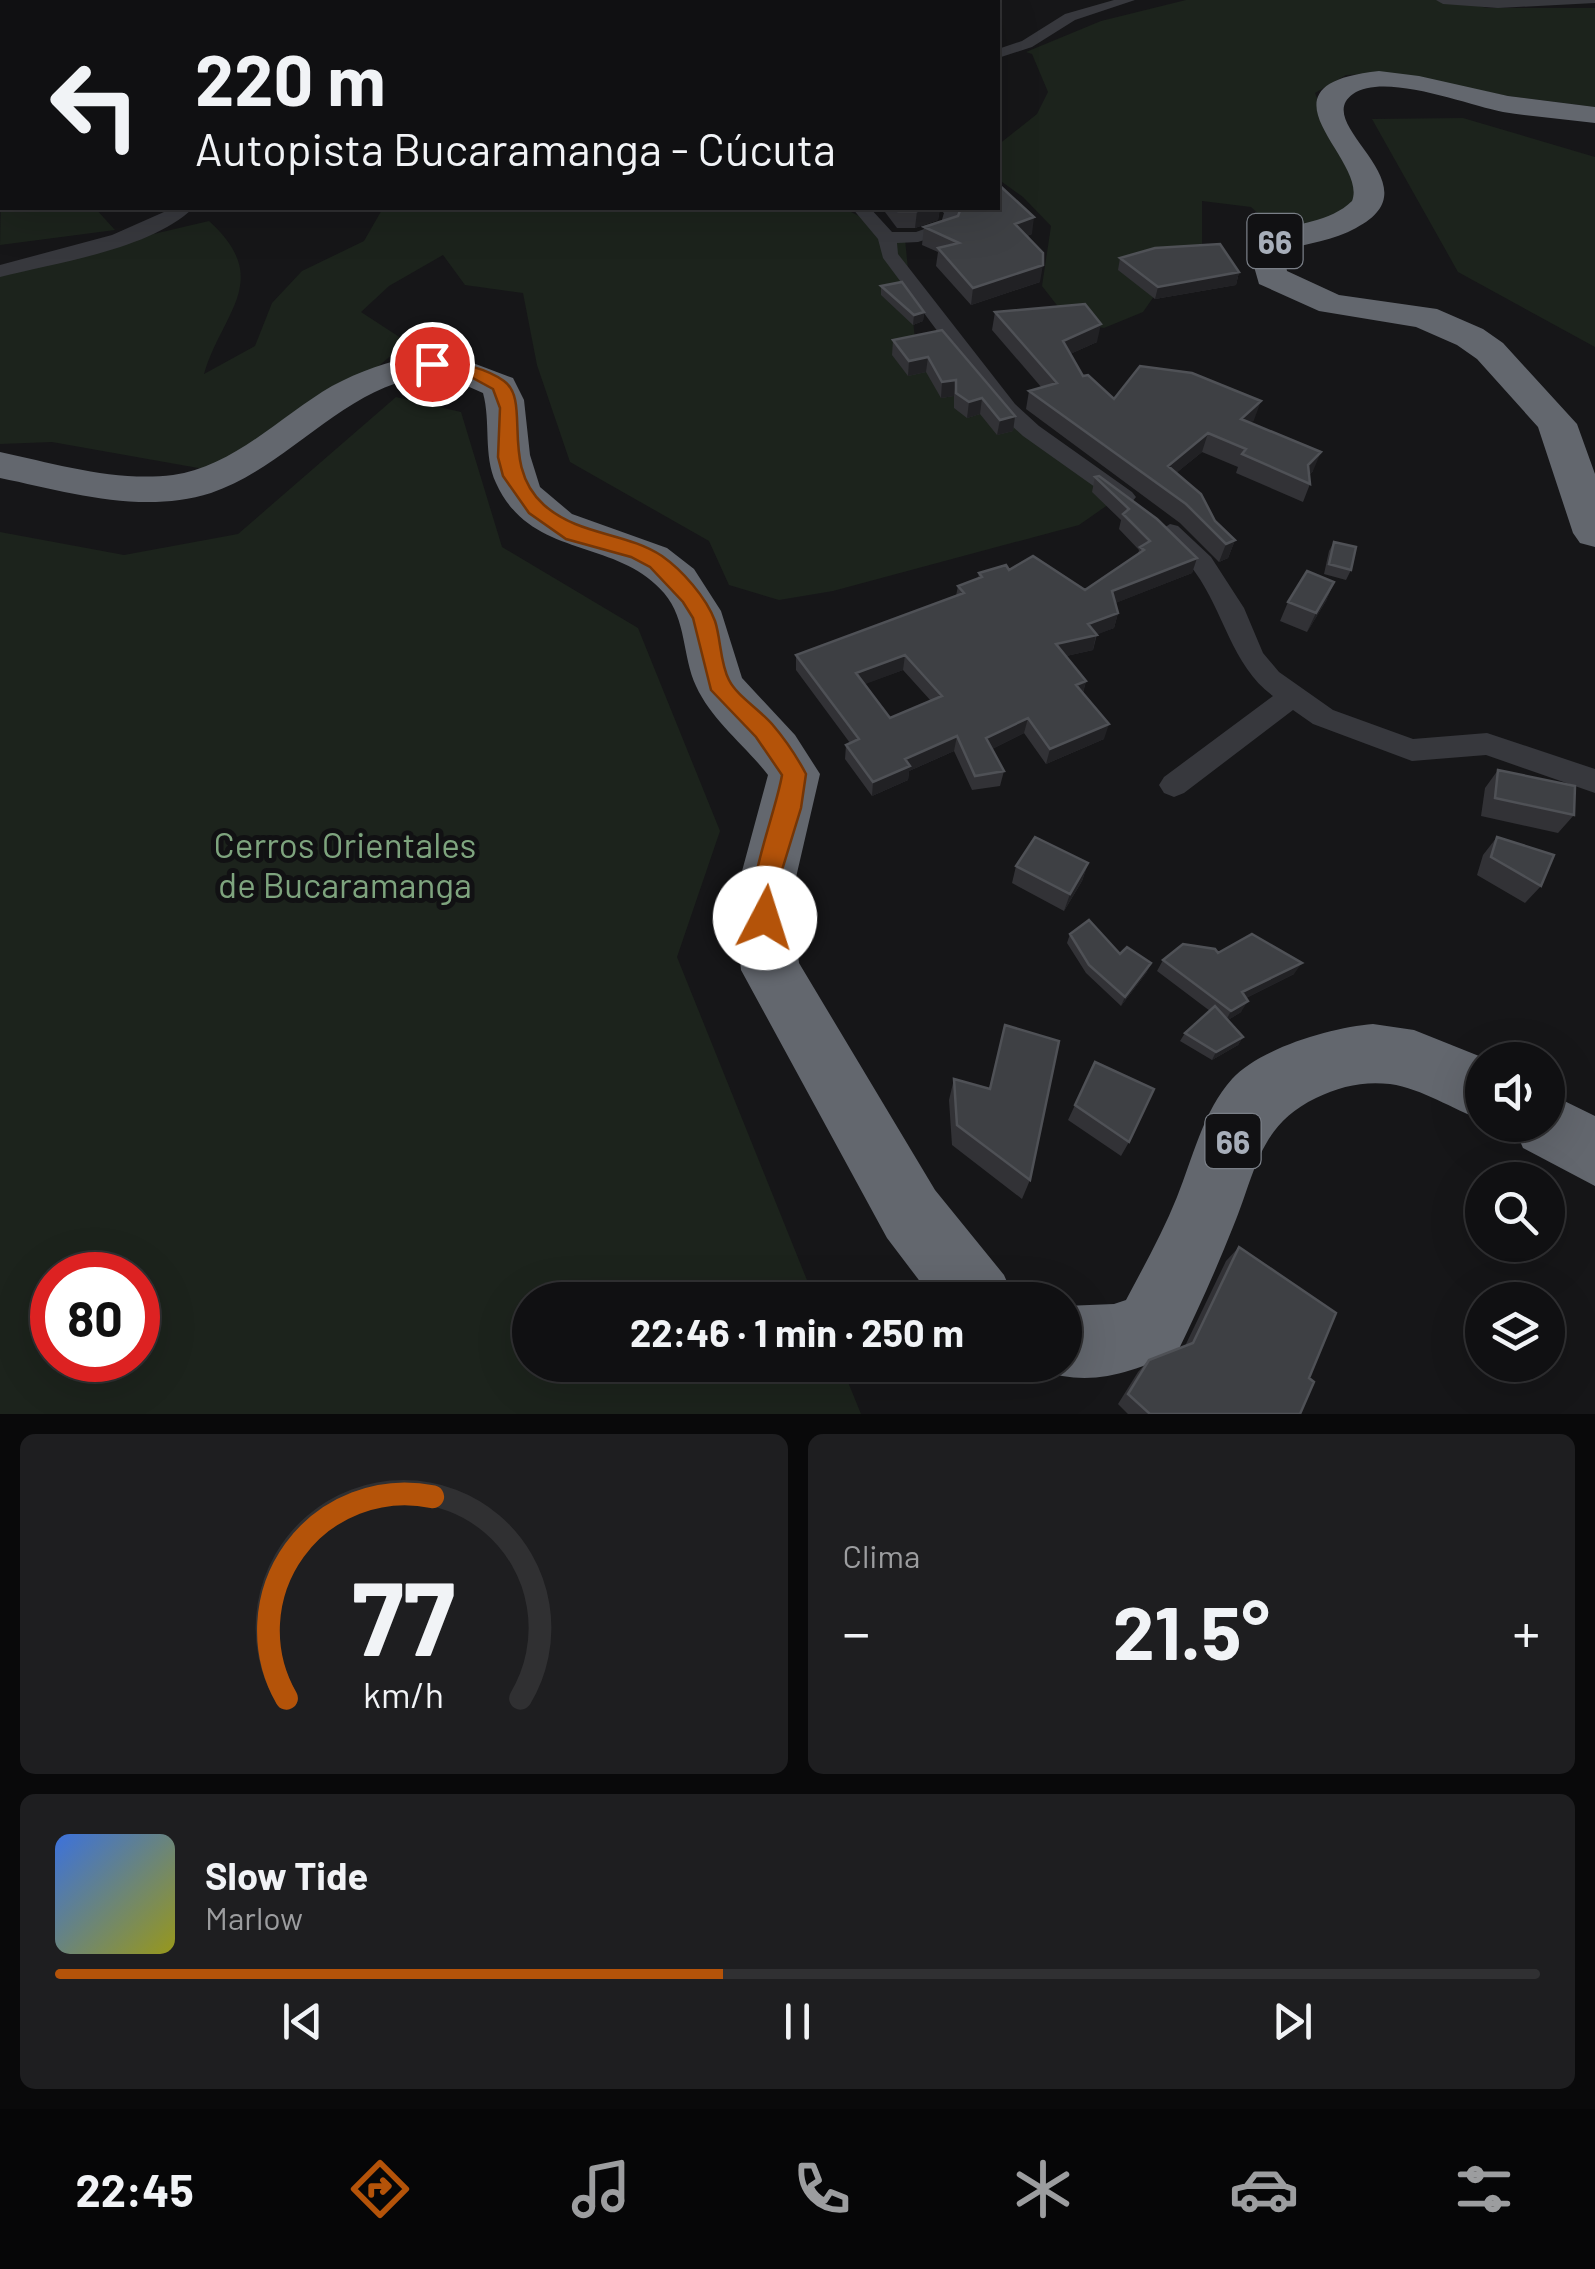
<!DOCTYPE html>
<html lang="es">
<meta charset="utf-8">
<style>
:root{--surface:#101012;--page:#1e1e20;--text:#f1f3f6;--muted:#9c9d9f;--line:#303032;--accent:#b45309}
body{margin:0;font-family:Barlow,sans-serif;background:var(--page);color:var(--text);height:100vh;display:flex;flex-direction:column;font-size:38px;white-space:nowrap}
*{box-sizing:border-box;margin:0}
p{font-size:32px;color:var(--muted)}
.icon{flex:none;width:55px;height:55px;fill:none;stroke:currentColor;stroke-width:2;stroke-linecap:round;stroke-linejoin:round}
.map{position:relative;height:1414px;overflow:hidden}
.side{display:flex;flex-direction:column;gap:20px;padding:20px;background:#09090a;flex:1}
.side>*{flex:none}
.top-card{position:absolute;left:0px;top:0px;width:1000px;height:210px;box-shadow:0 10px 40px #0002,0 0 0 2px var(--line);background:#101012;color:var(--text);overflow:hidden}
.controls{position:absolute;left:1465px;top:1042px;display:grid;gap:20px}
.controls a{display:grid;place-items:center;width:100px;height:100px;border-radius:50%;background:var(--surface);box-shadow:0 10px 40px #0002,0 0 0 2px var(--line);font-size:50px}
.speed{position:absolute;left:30px;top:1252px;display:flex;gap:20px;font-size:50px;font-weight:700;text-align:center}
.speed>*{display:grid;place-content:center;width:130px;height:130px;border-radius:50%;background:var(--surface);box-shadow:0 10px 40px #0002,0 0 0 2px var(--line);line-height:1}
.speed .limit{border:15px solid #d22;background:#fff;color:#111}
.pin{position:absolute;display:grid;place-items:center;width:85px;height:85px;color:#fff;margin:-42px;border:5px solid #fff;border-radius:50%;box-shadow:0 2px 10px #0007}
.me{position:absolute;width:110px;margin:-55px;rotate:5deg;stroke-linejoin:round;filter:drop-shadow(0 0 8px #0008)}
.turn{display:flex;align-items:center;gap:35px;height:210px;padding:0 30px;font-size:45px}
.turn .icon{width:130px;height:130px;stroke-width:2.5}
.turn b{display:block;font-size:70px;line-height:85px}
.big{font-size:75px;font-weight:700;line-height:1.1}
.side .tile{flex:1;display:flex;flex-direction:column;justify-content:center;gap:15px;min-width:0;padding:0 35px;border-radius:15px;background:var(--page)}
.side .dial{align-items:center;gap:0}
.dial svg{height:260px;overflow:visible;fill:none;stroke:var(--line);stroke-width:7;stroke-linecap:round;text-anchor:middle}
.dial text{fill:var(--text);stroke:none}
.song{display:flex;align-items:center;gap:30px}
.cover{width:120px;height:120px;border-radius:15px;background:linear-gradient(135deg,hsl(220 70% 55%),hsl(60 70% 35%))}
.played{height:10px;border-radius:5px;background:linear-gradient(90deg,var(--accent) 45%,var(--line) 45%)}
.keys{display:flex;justify-content:space-around;direction:ltr}
.heat{display:flex;justify-content:space-between;align-items:center;font-size:55px;direction:ltr}
.side .tiles{flex:1;display:grid;gap:20px;grid-template-columns:1fr 1fr}
.tile:last-child{grid-column:span 2}
.trip{position:absolute;left:512px;top:1282px;width:570px;height:100px;border-radius:50px;background:var(--surface);box-shadow:0 10px 40px #0002,0 0 0 2px var(--line);font-weight:700;line-height:100px;text-align:center}
.menu{display:flex;height:160px;justify-content:space-around;align-items:center;background:#060607;color:var(--muted)}
.menu .icon{width:70px;height:70px}
.menu .current{color:var(--accent)}
.menu b{font-size:45px;color:var(--text)}
.map>svg:first-child{display:block}
.green{fill:#1c231c;fill-rule:evenodd}
.lines{fill:none;stroke-linecap:round;stroke-linejoin:round}
.street{fill:#37383d;fill-rule:evenodd}
.highway{fill:#63676e;fill-rule:evenodd}
.wall{fill:#323236;fill-rule:evenodd}
.shaded-wall{fill:#212124}
.building{fill:#3e4044;stroke:#4f5156;stroke-width:2.5;fill-rule:evenodd}
.route{fill:#b45309;stroke:#753606;stroke-width:2.5}
.labels{text-anchor:middle;dominant-baseline:central;stroke-width:10;stroke-linejoin:round;paint-order:stroke}
.shield{fill:#111113;stroke:#7a7f87;stroke-width:2.5}
.shield-label{font-size:32px;font-weight:bold;fill:#a7aeb9}
.park-label{font-size:35px;fill:#7ea47e;stroke:#111113}
</style>
<div class="map">
<svg width="1595" height="1414" viewBox="0 0 1595 1414">
<rect width="100%" height="100%" fill="#161618"/>
<!-- green -->
<path class="green" d="M1186,0H1453L1487,8H1595V107L1508,96L1390,73L1346,75L1315,93L1330,130L1368,189L1351,214L1279,233L1251,207L1202,201V251L1162,285L1143,312L1104,328L1070,322L1042,286L1051,226L1023,197L998,179V145L1037,114L1048,92L1032,54L1026,52L1101,21Z
M1463,118L1595,157V347L1458,272L1372,119Z
M2,143V208H95L115,230L0,245Z
M383,208H843L905,239L917,360L1122,495L1079,525L833,591L779,600L729,585L709,541L570,462L537,365L523,293L465,285L443,255L389,286L361,312L407,342L297,435L204,469L52,442L0,444V270L209,221C274,280 222,312 204,374L255,346L272,303L302,271L364,241Z
M396,397L461,412L502,547L638,628L720,831L677,957L815,1300H530V1365H841L861,1414H0V532L124,555L238,534ZM138,1275V1360H52V1275Z"/>
<g class="lines">
<!-- street -->
<path class="street" d="M1114,0H1135L1075,20L1032,47L998,58V49L1022,41L1065,14Z
M1436,0H1595V3L1498,8L1443,4Z
M173,208H193C152,249 55,263 0,277V265L112,235Z
M852,208H870L892,232H916L941,223L944,213L937,208H959L962,211L955,230L918,242L897,243L898,254L1015,404L1039,426L1132,492L1136,497L1132,502H1116L1023,436L999,414L883,258L878,239Z
M1170,524L1178,526L1211,557L1244,608L1263,653L1279,672L1333,710L1413,739L1487,733L1595,769V793L1486,755L1412,761L1313,724L1293,710L1184,793L1174,797L1164,793L1159,785L1164,777L1273,696C1232,666 1224,612 1195,572C1185,557 1168,547 1158,532Z"/>
<!-- highway -->
<path class="highway" d="M1379,71L1419,76L1508,96L1595,107V123C1565,119 1534,117 1503,112C1467,105 1385,72 1353,94C1309,125 1439,185 1356,228C1334,240 1307,244 1283,250L1287,271L1339,295L1437,309L1483,329L1503,343L1577,424L1595,474V547L1580,543L1573,533L1538,427L1477,359L1457,345L1416,327L1319,311L1259,284L1249,249C1270,220 1323,230 1352,201C1369,159 1246,85 1379,71Z
M418,355L457,357L513,378L524,400L530,455L540,487L572,514L667,548L694,569L721,611L742,678L795,735L820,774L794,886V922L799,963L935,1190L1004,1275L1015,1300H934L887,1238L741,970L736,922L738,886L768,775C745,745 712,721 696,686C682,656 687,620 664,593C616,537 531,560 496,483C483,455 491,422 483,393C461,383 441,374 417,378C343,390 284,469 211,493C141,515 69,492 0,478V452C56,464 115,482 173,475C233,467 282,415 332,386C360,371 387,362 418,355Z
M1373,1024L1414,1030L1489,1060H1482V1120C1452,1109 1423,1089 1390,1084C1364,1081 1340,1086 1316,1098C1258,1126 1256,1172 1233,1227C1216,1270 1197,1312 1177,1353C1130,1372 1089,1389 1039,1369L1037,1365H1065V1306L1114,1304L1126,1300C1144,1266 1163,1232 1177,1197C1193,1158 1203,1111 1232,1079C1260,1048 1333,1027 1373,1024Z
M1548,1093L1595,1116V1186L1523,1148L1513,1125H1548Z"/>
</g>
<!-- wall -->
<path class="wall" d="M882,208H940L938,220L915,228H897Z
M958,216L1032,234L1027,236L1040,282L971,305L936,266L938,252L922,245L924,227Z
M1120,258L1239,272L1236,285L1155,299L1118,270Z
M881,286L924,312L923,321L913,325L881,295Z
M995,312L1097,342L1070,354L1083,376L1114,399L1254,420L1250,423L1313,471L1309,475L1310,484L1303,502L1236,473L1238,467L1202,452L1176,473L1215,521L1235,540L1228,558L1219,562L1180,523L1026,409L1029,391L1042,388L992,330Z
M942,330L1015,416L1013,431L997,435L980,414L967,418L954,408V396L941,398L926,372L908,376L892,355L893,340Z
M1095,477L1197,558L1192,573L1115,603L1118,613L1114,628L1097,634L1093,650L1066,656L1086,681L1083,693L1104,739L1046,764L1024,733L992,749L1004,771L1000,786L972,790L954,751L909,771L908,780L872,796L845,759L846,745L850,743L796,670V655L956,596L958,586L978,579L979,573L1009,570L1085,590L1138,554L1139,550L1119,529L1121,520L1092,492ZM903,670L931,701L890,718L864,684Z
M1334,542L1351,570L1346,580L1324,574L1329,551Z
M1334,582L1326,601L1307,632L1280,621L1288,602Z
M1498,770L1574,815L1558,833L1481,816L1485,788Z
M1497,837L1541,886L1525,903L1477,875L1483,855Z
M1088,863L1082,881L1064,911L1012,883L1016,866Z
M1070,934L1120,954L1147,972L1121,1006L1086,973L1067,943Z
M1218,953L1294,974L1246,998L1241,1012L1228,1020L1243,1037L1238,1045L1212,1060L1180,1041L1185,1033L1210,1011L1157,971L1163,960Z
M1005,1025L1030,1180L1022,1199L952,1145L949,1100L954,1079L989,1089Z
M1095,1062L1129,1142L1121,1156L1068,1120Z
M1239,1247L1309,1378L1300,1414H1128L1118,1404L1138,1372L1149,1360L1185,1346L1226,1261Z"/>
<!-- shaded-wall -->
<path class="shaded-wall" d="M927,208H940L938,220L915,228L917,211Z
M1034,217L1032,234L1012,241L1015,224Z
M1043,265L1040,282L971,305L973,288Z
M1239,272L1236,285L1155,299L1158,287Z
M924,312L923,321L913,325L914,315Z
M1101,324L1097,342L1059,359L1063,341Z
M928,357L926,372L908,376L909,361Z
M956,380L954,396L941,398L942,382Z
M982,398L980,414L967,418L969,402Z
M1261,401L1254,420L1235,438L1241,419Z
M1015,416L1013,431L997,435L1000,420Z
M1208,433L1202,452L1163,484L1168,466Z
M1321,452L1313,471L1303,481L1308,465Z
M1235,540L1228,558L1219,562L1226,544Z
M1197,558L1192,573L1108,606L1112,591Z
M1334,582L1326,601L1307,632L1316,613Z
M1118,613L1114,628L1096,635L1093,650L1053,659L1056,644L1088,624Z
M905,655L903,670L855,688L856,673Z
M1086,681L1082,696L1076,685Z
M1028,718L1024,733L984,753L986,738Z
M1109,724L1104,739L1046,764L1050,749Z
M957,736L954,751L909,771L908,780L872,796L873,782L905,759Z
M1088,863L1082,881L1064,911L1070,894Z
M1151,963L1147,972L1121,1006L1125,997Z
M1302,963L1294,974L1236,1003L1242,992Z
M1248,1001L1241,1012L1225,1022L1231,1011Z
M1243,1037L1238,1045L1212,1060L1216,1052Z"/>
<!-- building -->
<path class="building" d="M998,184L1034,217L1015,224L1043,253V265L973,288L938,248L959,243L924,227L958,216L961,208H998Z
M895,208H927L917,211H898Z
M1220,244L1239,272L1158,287L1120,258L1155,248Z
M902,282L924,312L914,315L881,286Z
M1085,304L1101,324L1063,341L1083,376L1088,375L1114,399L1140,366L1192,373L1261,401L1241,419L1321,452L1308,465L1310,484L1242,454L1246,449L1208,433L1168,466L1201,494L1215,521L1235,540L1226,544L1186,504L1029,391L1057,383L995,312Z
M942,330L1015,416L1000,420L982,398L969,402L956,393V380L942,382L928,357L909,361L893,340Z
M1099,476L1157,519L1197,558L1112,591L1118,613L1088,624L1097,635L1056,644L1086,681L1076,685L1109,724L1050,749L1028,718L986,738L1004,771L975,776L957,736L905,759L910,766L873,782L846,745L859,739L796,655L964,593L958,586L982,577L979,573L1006,565L1009,570L1033,556L1085,590L1144,550L1140,547L1150,541L1123,514L1129,509L1095,477ZM905,655L942,696L890,718L856,673Z
M1334,542L1356,547L1351,570L1329,564Z
M1307,571L1334,582L1316,613L1288,602Z
M1498,770L1575,786L1574,815L1495,798Z
M1035,837L1088,863L1070,894L1016,866Z
M1497,837L1554,855L1541,886L1491,857Z
M1089,920L1120,954L1127,947L1151,963L1125,997L1089,965L1070,934Z
M1252,934L1302,963L1242,992L1248,1001L1231,1011L1163,960L1183,944L1215,949L1218,953Z
M1215,1006L1243,1037L1216,1052L1185,1033Z
M1005,1025L1059,1041L1030,1180L957,1125L954,1079L990,1089Z
M1095,1062L1154,1089L1129,1142L1075,1105Z
M1239,1247L1336,1313L1309,1378L1314,1382L1300,1414H1149V1413L1128,1394L1149,1360L1193,1343Z"/>
<!-- route -->
<path class="route" d="M432,359C456,363 483,366 504,381C532,401 499,465 544,505C579,536 626,532 662,556C682,570 706,597 715,621C721,639 720,663 729,680C737,696 759,709 772,724C784,738 797,757 806,774L801,808L779,880L774,926L765,930L756,926C741,895 776,813 782,775L756,737L711,690L693,618L683,602L650,567L631,557L566,539L529,513L503,476L498,457L500,408L493,389L469,376L425,367V360Z"/>
<g class="labels">
<!-- shield labels -->
<g class="shield">
<rect x="1247.5" y="214" width="55" height="54" rx="8"/>
<rect x="1205.5" y="1114" width="55" height="54" rx="8"/>
</g>
<g class="shield-label">
<text x="1275" y="241">66</text>
<text x="1233" y="1141">66</text>
</g>
<!-- park labels -->
<g class="park-label">
<text x="345" y="844">Cerros Orientales<tspan x="345" dy="40">de Bucaramanga</tspan></text>
</g>
</g>
</svg>
<div class="controls">
<a><svg class="icon" aria-label="sound" viewBox="0 0 24 24"><path d="M4 9h4l5-4v14l-5-4H4zM17 9q2 3 0 6"/></svg></a>
<a><svg class="icon" aria-label="search" viewBox="0 0 24 24"><circle cx="10" cy="10" r="6"/><path d="M15 15l6 6"/></svg></a>
<a><svg class="icon" aria-label="layers" viewBox="0 0 24 24"><path d="M12 4l9 5-9 5-9-5zM3 14l9 5 9-5"/></svg></a>
</div>
<div class="speed"><div class="limit">80</div></div>
<div class="pin" style="left:432px;top:364px;background:#d93025"><svg class="icon" aria-label="arrive" viewBox="0 0 24 24"><path d="M6 21V4h12l-3 4 3 4H6"/></svg></div>
<svg class="me" style="left:765px;top:918px" viewBox="-20 -20 40 40"><circle r="19" fill="#fff"/><path d="M0-13L10 11 0 6-10 11z" fill="#b45309"/></svg>
<div class="trip">22:46 · 1 min · 250 m</div>
<div class="top-card">
<div class="turn"><svg class="icon" aria-label="left" viewBox="0 0 24 24"><path d="M17 20v-9H6M10 6l-5 5 5 5"/></svg><div><b>220 m</b>Autopista Bucaramanga - Cúcuta</div></div>
</div>
</div>
<section class="side">
<div class="tiles">
<div class="tile dial"><svg viewBox="0 0 100 80">
<path d="M14 69A42 42 0 1 1 86 69"/>
<path d="M14 69A42 42 0 0 1 59 7" stroke="#b45309"/>
<text x="50" y="56" font-size="32" font-weight="700">77</text>
<text x="50" y="72" font-size="11">km/h</text>
</svg></div>
<div class="tile"><p>Clima</p>
<div class="heat"><a>−</a><b class="big">21.5°</b><a>+</a></div>
</div>
<div class="tile">
<div class="song"><i class="cover"></i><div><b>Slow Tide</b><p>Marlow</p></div></div>
<div class="played"></div>
<div class="keys"><svg class="icon" aria-label="previous" viewBox="0 0 24 24"><path d="M18 5L8 12l10 7zM5 5v14"/></svg><svg class="icon" aria-label="pause" viewBox="0 0 24 24"><path d="M8 5v14M16 5v14"/></svg><svg class="icon" aria-label="next" viewBox="0 0 24 24"><path d="M6 5l10 7-10 7zM19 5v14"/></svg></div>
</div>
</div>
</section>
<nav class="menu">
<b>22:45</b>
<svg class="icon current" aria-label="directions" viewBox="0 0 24 24"><path d="M12 3l9 9-9 9-9-9zM9 14v-3h6M13 9l2 2-2 2"/></svg>
<svg class="icon" aria-label="music" viewBox="0 0 24 24"><path d="M9 18V5l10-2v13"/><circle cx="6" cy="18" r="3"/><circle cx="16" cy="16" r="3"/></svg>
<svg class="icon" aria-label="phone" viewBox="0 0 24 24"><path d="M5 4h4l2 5-3 2q2 4 5 5l2-3 5 2v4C11 20 4 13 5 4z"/></svg>
<svg class="icon" aria-label="climate" viewBox="0 0 24 24"><path d="M12 3v18M4 7l16 10M4 17L20 7"/></svg>
<svg class="icon" aria-label="car" viewBox="0 0 24 24"><path d="M5 17H2v-5l4-1 3-4h7l3 4 3 1v5h-3M9 17h6M6 11h13"/><circle cx="7" cy="17" r="2"/><circle cx="17" cy="17" r="2"/></svg>
<svg class="icon" aria-label="filters" viewBox="0 0 24 24"><path d="M4 7h16M4 17h16"/><circle cx="9" cy="7" r="2"/><circle cx="15" cy="17" r="2"/></svg>
</nav>
